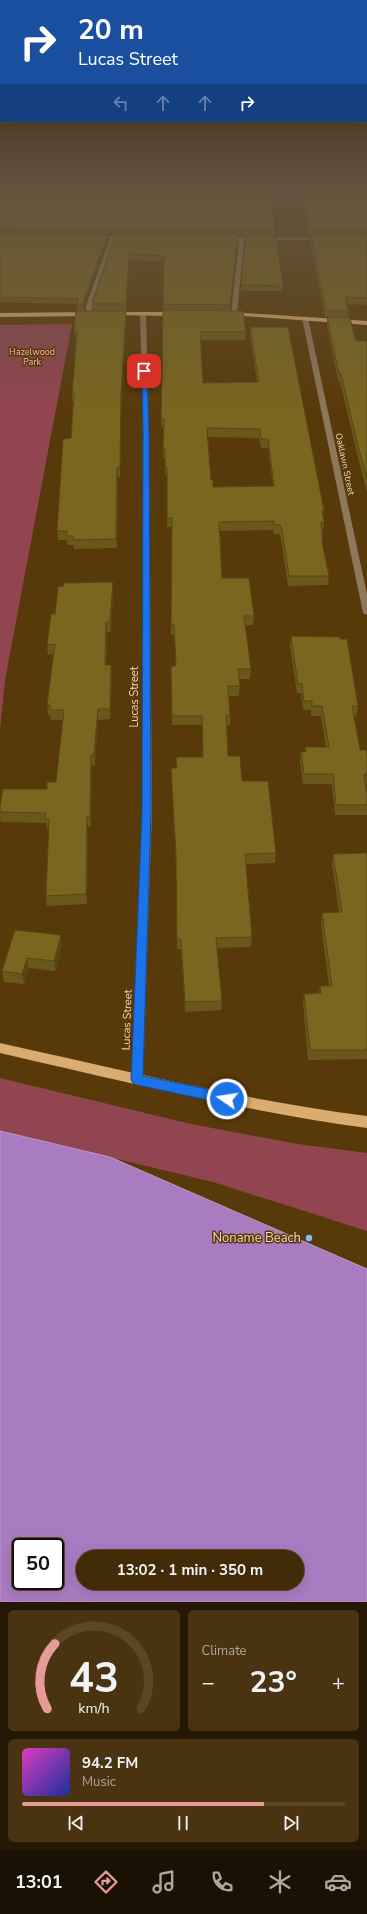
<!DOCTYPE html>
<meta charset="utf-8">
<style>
:root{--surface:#422b07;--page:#493311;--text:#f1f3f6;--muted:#aea79b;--line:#5a4728;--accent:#e69b98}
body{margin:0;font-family:"Nunito Sans",sans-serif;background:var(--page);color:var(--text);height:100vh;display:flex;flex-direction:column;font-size:15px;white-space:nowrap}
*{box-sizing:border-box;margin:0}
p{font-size:13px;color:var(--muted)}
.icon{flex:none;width:22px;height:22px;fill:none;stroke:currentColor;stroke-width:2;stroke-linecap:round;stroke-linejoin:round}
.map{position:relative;height:1602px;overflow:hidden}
.panel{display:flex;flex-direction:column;gap:8px;padding:8px;background:#241804;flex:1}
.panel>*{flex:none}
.hud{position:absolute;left:0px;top:0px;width:367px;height:122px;box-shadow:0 4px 16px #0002,0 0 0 1px var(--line);background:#1a4fa0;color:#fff;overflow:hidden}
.speed{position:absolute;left:12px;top:1538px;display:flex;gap:8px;font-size:20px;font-weight:700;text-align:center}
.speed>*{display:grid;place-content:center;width:52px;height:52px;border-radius:50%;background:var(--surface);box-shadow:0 4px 16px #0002,0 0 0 1px var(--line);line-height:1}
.speed .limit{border:2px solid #111;border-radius:6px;background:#fff;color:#111}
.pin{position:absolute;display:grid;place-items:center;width:34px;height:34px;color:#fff;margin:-17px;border-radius:8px;box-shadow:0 2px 6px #0006}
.me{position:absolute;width:44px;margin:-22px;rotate:283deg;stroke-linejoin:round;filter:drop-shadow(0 0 3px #0008)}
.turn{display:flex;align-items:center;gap:14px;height:84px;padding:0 12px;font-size:18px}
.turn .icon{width:52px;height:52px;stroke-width:2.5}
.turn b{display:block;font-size:28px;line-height:34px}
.lanes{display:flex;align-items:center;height:38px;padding:0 12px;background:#0003;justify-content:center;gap:20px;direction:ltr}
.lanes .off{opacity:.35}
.big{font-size:30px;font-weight:700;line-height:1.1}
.panel .widget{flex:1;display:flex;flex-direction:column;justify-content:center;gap:6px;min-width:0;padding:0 14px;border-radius:6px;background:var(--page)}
.panel .dial{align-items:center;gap:0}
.dial svg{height:104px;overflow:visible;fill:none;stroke:var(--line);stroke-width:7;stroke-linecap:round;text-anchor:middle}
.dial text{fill:var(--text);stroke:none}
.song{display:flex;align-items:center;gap:12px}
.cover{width:48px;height:48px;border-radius:6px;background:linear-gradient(135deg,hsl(310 70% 55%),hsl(230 70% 35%))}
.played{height:4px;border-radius:2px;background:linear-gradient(90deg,var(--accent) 75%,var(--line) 75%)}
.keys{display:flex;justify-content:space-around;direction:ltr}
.heat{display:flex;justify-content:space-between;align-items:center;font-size:22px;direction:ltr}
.panel .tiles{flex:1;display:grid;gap:8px;grid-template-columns:1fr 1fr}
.widget:last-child{grid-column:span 2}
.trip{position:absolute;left:76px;top:1550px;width:228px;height:40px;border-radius:20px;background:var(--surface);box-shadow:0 4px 16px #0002,0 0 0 1px var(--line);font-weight:700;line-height:40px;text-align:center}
.menu{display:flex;height:64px;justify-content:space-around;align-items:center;background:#1a1103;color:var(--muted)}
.menu .icon{width:28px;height:28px}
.menu .on{color:var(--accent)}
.menu b{font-size:18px;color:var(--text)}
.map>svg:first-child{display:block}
.green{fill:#904550}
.water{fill:#a97cc2;stroke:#bf98c1;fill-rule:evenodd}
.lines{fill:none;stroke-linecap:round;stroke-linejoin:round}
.minor{fill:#8e775a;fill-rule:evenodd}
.major{fill:#daac6f;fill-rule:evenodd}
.wall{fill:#69581a;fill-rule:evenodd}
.shaded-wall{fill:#554715}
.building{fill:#7a661e;stroke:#554715;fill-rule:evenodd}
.route{fill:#1a73e8;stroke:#114b97}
.poi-dot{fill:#85bbfb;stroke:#583909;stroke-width:1.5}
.labels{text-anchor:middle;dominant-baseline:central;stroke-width:3;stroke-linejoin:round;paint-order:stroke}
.far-park-label{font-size:9px;fill:#fbb3b9;stroke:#583909}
.far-street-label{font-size:9px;fill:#f2dbbe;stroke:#583909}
.street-label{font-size:11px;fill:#f2dbbe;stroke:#583909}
.near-poi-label{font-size:13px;fill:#f2dbbe;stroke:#583909;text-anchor:end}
</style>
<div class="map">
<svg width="367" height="1602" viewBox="0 0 367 1602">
<rect width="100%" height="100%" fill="#583909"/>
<!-- green -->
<path class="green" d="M72,324L5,680L0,730V325Z
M0,1078L191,1124L298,1144L367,1153V1231L213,1182L0,1131Z"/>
<!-- water -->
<path class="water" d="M0,1131L110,1157L367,1269V1602H0ZM21,1547H55V1581H21ZM83,1557H297V1583H83Z"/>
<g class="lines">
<!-- minor -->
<path class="minor" d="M266,191L367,192V194L268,192Z
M93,236H127L129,237L115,238L92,306V314L89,316L86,314V306L110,238H95Z
M223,237L323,238L325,239L323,240H244L237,314L234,316L231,314L239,240L225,239Z
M143,312L146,314L149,431L152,812L143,1079L141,1083L137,1085L133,1083L131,1079L142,812L143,431L140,314Z
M305,316L308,318L367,594V615L363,613L302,318Z"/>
<!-- major -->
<path class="major" d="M113,312H175L178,314L175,316L111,315L110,314Z
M231,312L367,321V325L229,315L228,314Z
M0,313L89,312L92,314L89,316L0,317Z
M0,1043C122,1070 243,1100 367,1116V1128C243,1111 122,1081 0,1053Z"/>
</g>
<!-- wall -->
<path class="wall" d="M0,191L275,231V235L283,286L282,291H241L246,236L238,235L230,311L246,332L245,340H200L203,383L257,382L250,335V327L324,510L323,518L324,522L323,531H322L323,547L329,576L328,585L288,586L281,540L280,534H274L273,530L220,531L222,578L254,616L253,625L245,626L251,669L250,679H239L240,686L239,696H229L230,715V725H227L228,756L242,781L276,853L275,863L245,864L252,937L251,947L217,948L222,1001L221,1010L185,1012L181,949H177L176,865L171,768H177L176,757H203L202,725H172L171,666H176L174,635H171L172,527H167V475H165V458H163L164,427H161L164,262L129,260L126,311V318L121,402L120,477H118L117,548L74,549L73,545H67V540H58L57,531L71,438L73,402H72V394L77,338L75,339L74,331L78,311L77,304L0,302ZM108,234H115L93,300V311H85V306L108,239ZM208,437L259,438L261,448H268L273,486L213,487L211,480Z
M327,191H367V305L347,304L348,311V318L356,341H367V492L357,454L340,381H338L327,324V317H325L310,241L311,236H309L302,199V193L326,194Z
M113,582V592L111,632H107L106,665H111L112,675L110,719L98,720L95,765H92L91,827H88L87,904L47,906L46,896L49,829H47L46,823L1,822L0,818V807L47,789L56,782L63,720H51L50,715H48L47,705L53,654L48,655L47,645L55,614Z
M291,636L340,639L358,706L356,716H354L360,750L367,754V784H366L367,794V815H335L332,784H303L300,761L301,752H305V747H326L321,716H311V710H303L301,693H297L290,646Z
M367,853V1059L308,1060L303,1003L304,994L319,993L320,986H329L321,923L322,913L339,912L332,864L333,854Z
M15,930L62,945L55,971L29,968L24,984L4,982L2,971Z"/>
<!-- shaded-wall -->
<path class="shaded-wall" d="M108,234V239L85,306L84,311V300Z
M129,254V260L126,311V304Z
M126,311V318L121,402L120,477L121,394Z
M117,468L118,477L117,548L116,539Z
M113,582V592L111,632L110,622Z
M106,622L107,632L105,675V665Z
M111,665L112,675L110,719V709Z
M98,709V720L95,765L94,755Z
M91,755L92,765L91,827L90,817Z
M87,817L88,827L87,904L86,894Z
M61,935L62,945L55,971L54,961Z
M27,958L29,968L24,984L22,974Z"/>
<!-- building -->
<path class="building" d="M0,191H270L275,231L0,228Z
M327,191H367V230L310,229L302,193L327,194Z
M0,233L108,234L84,300V305H77L78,299L0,297Z
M116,233L238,234L230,305L163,304L164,256L129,254L126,304H93V300Z
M311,234L367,235V298L345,297L348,311L326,310Z
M246,235L276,236L283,286L241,285Z
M163,310L243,311L246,332H200L203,383L259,382L250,327H288L324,510H322L324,522H321L323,547L329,576H289L282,530L280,525H274V521L219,522L222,578H249L254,616H244L251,669H238L240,686H228L230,715H226L228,756H240L242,781H268L276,853L245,854L252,937L216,938L222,1001L185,1002L181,939H177L176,855L171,768H177L176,757H203L202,716H172L171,666H176L174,625H171L172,518H167V466H165V449H163L164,419H161ZM207,428L260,429L261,439H268L274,486L213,487V480H211Z
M76,311H126L121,394L120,468H117L116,539L73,540V536H67V531H57L63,439L71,438L74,394H72L77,331H74Z
M327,317L350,318L356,341H367V479L358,446L341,374H339Z
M113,582L110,622H106L105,665H111L110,709H98L94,755H91L90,817H87L86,894L46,896L49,819H45L46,813L0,812V807L3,789H47V782H56L64,710H50V705H47L55,644L47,645L51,614H55L58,587L64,586V583Z
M291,636L340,637V639H347L358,706H352L360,750H366L367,754V774H364L367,794V805H336L333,774H304L301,752H306L305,747H329L322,706H312V701H304L302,684H298Z
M367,853V1050H310L304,994L321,993L320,986H332L322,913L342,912L333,854Z
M15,930L61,935L54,961L27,958L22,974L2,971Z"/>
<!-- sky -->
<linearGradient id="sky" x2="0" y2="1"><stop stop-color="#301f05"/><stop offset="0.46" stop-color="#64543e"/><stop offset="1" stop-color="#64543e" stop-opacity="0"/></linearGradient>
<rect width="367" height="415" fill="url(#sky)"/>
<!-- route -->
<path class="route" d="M144,369L147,371L149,431L151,812L143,1076L227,1093L231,1095L233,1099L231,1102L227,1104L137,1085L133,1083L131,1080L142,812L143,431L142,371Z"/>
<!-- markers -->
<circle class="poi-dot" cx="309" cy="1238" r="4"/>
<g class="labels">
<!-- far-park labels -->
<g class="far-park-label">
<text x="32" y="352">Hazelwood<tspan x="32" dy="10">Park</tspan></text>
</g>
<!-- far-street labels -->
<g class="far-street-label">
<text transform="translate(345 464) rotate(78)">Oaklawn Street</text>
</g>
<!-- street labels -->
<g class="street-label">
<text transform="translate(134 697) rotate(-90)">Lucas Street</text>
<text transform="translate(127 1020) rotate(-88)">Lucas Street</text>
</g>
<!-- near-poi labels -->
<g class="near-poi-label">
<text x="301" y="1238">Noname Beach</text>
</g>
</g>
</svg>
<div class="speed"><div class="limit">50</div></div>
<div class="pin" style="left:144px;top:371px;background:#d93025"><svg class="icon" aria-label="arrive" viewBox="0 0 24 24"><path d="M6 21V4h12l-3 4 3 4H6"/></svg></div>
<svg class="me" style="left:227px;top:1099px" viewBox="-20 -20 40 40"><circle r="17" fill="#1a73e8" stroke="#fff" stroke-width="3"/><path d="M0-11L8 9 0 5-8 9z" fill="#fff"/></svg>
<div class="trip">13:02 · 1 min · 350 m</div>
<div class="hud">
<div class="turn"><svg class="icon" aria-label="right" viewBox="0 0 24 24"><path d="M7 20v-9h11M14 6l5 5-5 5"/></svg><div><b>20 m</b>Lucas Street</div></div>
<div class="lanes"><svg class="icon off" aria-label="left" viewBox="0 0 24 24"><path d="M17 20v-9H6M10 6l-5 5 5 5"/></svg><svg class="icon off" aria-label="ahead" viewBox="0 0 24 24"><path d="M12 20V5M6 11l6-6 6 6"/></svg><svg class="icon off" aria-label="ahead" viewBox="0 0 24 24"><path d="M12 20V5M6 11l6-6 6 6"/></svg><svg class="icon" aria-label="right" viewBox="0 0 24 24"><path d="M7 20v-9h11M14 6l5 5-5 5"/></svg></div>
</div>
</div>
<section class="panel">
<div class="tiles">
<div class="widget dial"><svg viewBox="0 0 100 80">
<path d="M14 69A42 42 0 1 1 86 69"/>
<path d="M14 69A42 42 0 0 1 20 19" stroke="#e69b98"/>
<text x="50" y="56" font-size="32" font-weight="700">43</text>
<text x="50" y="72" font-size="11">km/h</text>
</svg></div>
<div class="widget"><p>Climate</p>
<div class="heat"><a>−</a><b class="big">23°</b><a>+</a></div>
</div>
<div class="widget">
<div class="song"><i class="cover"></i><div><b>94.2 FM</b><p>Music</p></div></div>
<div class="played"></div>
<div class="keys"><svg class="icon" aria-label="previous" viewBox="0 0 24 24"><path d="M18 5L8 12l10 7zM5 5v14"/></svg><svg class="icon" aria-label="pause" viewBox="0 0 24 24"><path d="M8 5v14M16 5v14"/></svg><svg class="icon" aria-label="next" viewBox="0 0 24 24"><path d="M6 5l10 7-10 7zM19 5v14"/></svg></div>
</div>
</div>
</section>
<nav class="menu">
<b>13:01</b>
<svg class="icon on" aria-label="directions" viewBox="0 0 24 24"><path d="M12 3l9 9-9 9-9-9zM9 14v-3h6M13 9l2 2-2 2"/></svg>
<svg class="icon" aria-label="music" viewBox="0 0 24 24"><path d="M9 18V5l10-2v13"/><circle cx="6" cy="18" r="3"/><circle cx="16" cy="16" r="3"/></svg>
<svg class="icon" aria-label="phone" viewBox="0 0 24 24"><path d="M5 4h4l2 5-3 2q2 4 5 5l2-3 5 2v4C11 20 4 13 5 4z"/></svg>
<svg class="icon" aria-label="climate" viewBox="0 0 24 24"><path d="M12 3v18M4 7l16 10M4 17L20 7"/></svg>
<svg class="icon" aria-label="car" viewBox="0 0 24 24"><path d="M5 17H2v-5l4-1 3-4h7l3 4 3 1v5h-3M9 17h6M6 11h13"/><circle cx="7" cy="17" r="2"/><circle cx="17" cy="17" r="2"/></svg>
</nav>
